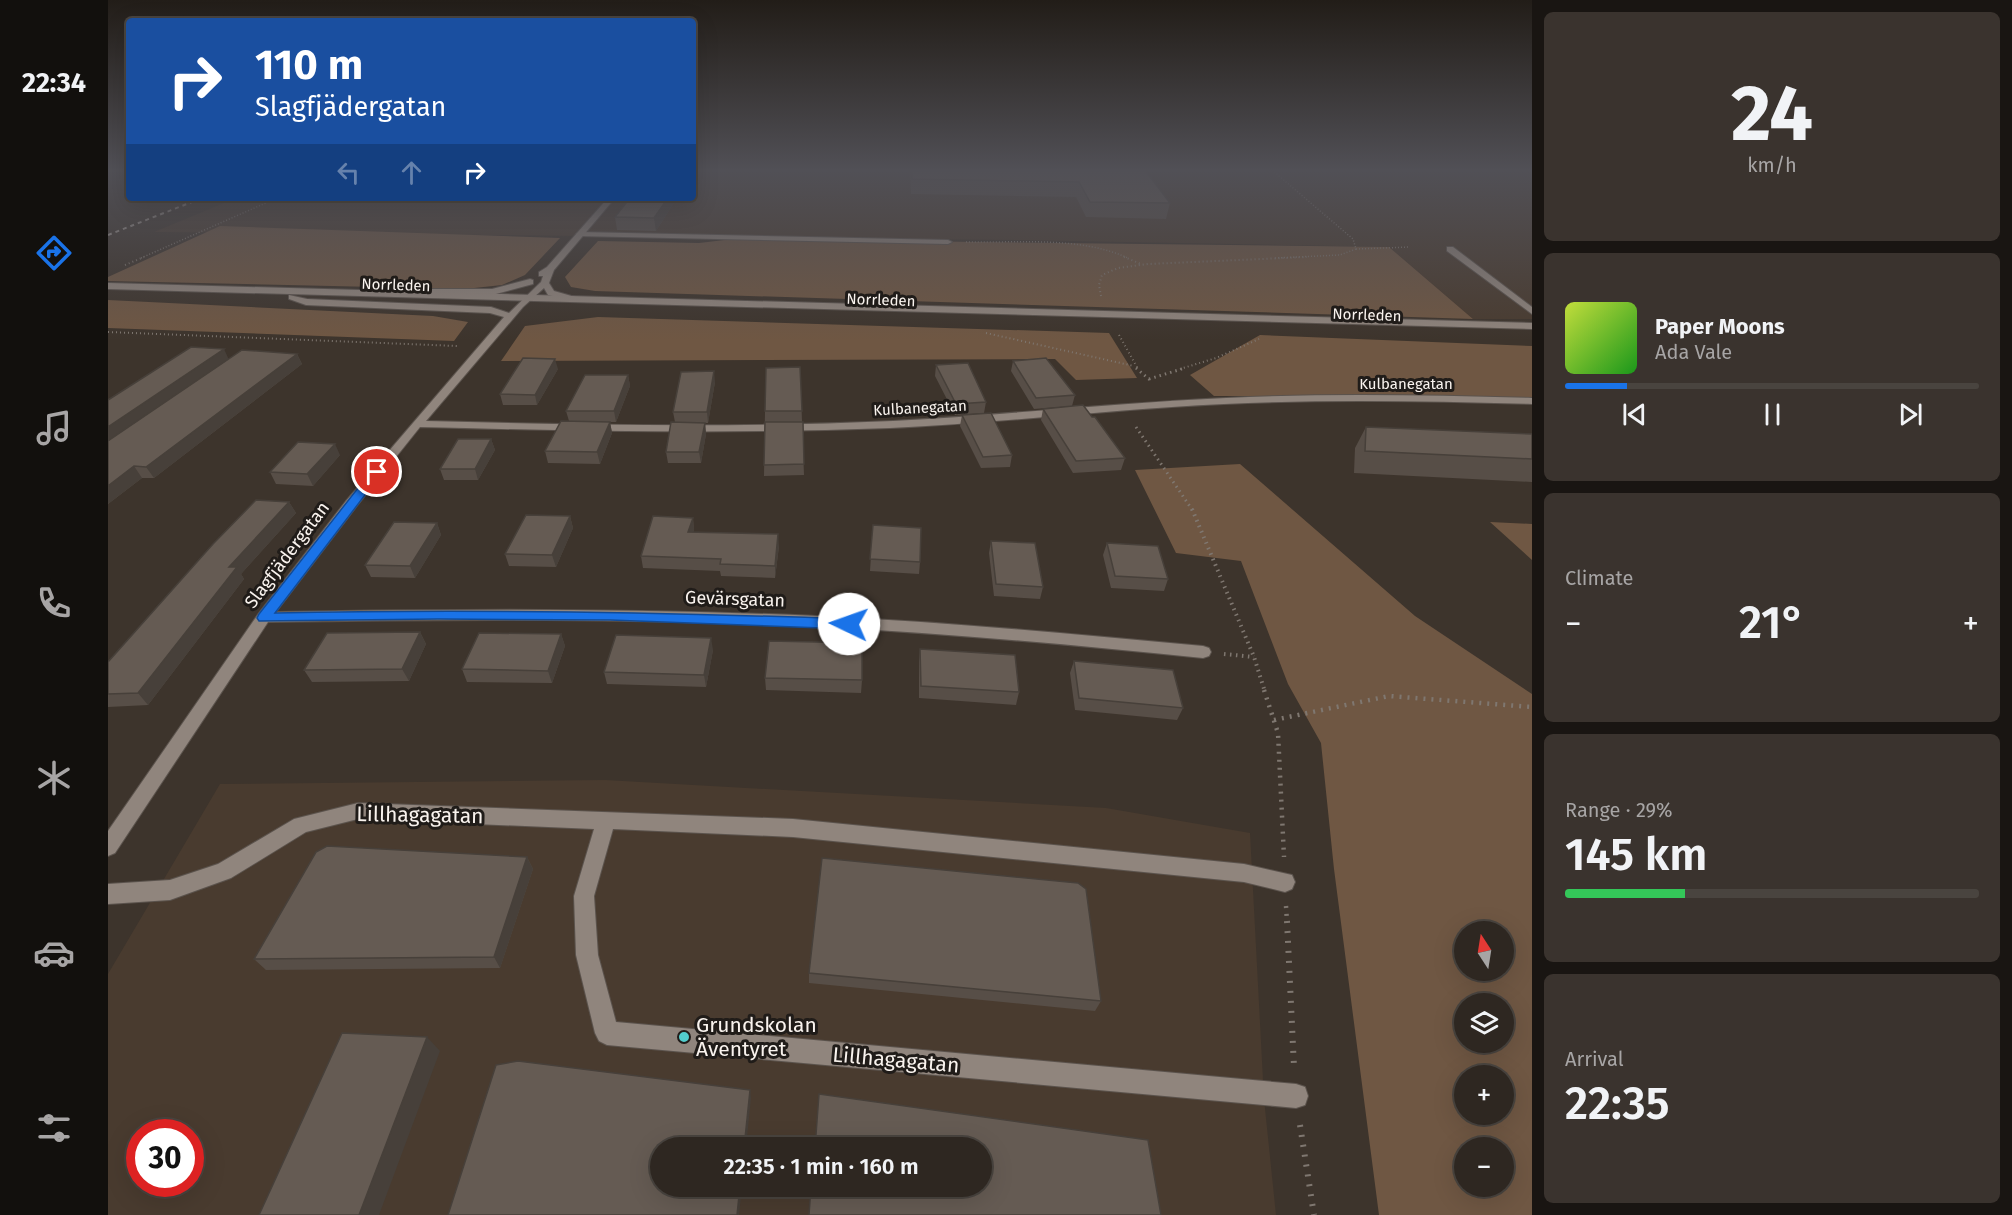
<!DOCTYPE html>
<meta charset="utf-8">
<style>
:root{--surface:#2e2721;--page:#3a332e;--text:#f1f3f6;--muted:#a7a5a5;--line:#49443f;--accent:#1a73e8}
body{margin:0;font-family:"Fira Sans",sans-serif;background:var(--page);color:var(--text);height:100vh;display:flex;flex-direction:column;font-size:22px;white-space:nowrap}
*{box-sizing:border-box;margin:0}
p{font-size:20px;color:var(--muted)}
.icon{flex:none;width:33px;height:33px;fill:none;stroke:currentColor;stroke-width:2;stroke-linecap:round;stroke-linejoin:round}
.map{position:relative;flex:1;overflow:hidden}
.sheet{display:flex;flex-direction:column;gap:12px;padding:12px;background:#191512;width:480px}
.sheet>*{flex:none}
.guide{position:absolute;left:18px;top:18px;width:570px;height:183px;border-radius:6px;box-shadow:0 6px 24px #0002,0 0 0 2px var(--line);background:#1a4fa0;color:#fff;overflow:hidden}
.needle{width:39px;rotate:348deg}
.controls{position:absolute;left:1346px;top:921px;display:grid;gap:12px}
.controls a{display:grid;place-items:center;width:60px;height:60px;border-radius:50%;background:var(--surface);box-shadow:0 6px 24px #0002,0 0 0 2px var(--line);font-size:30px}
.speed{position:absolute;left:18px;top:1119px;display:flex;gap:12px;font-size:30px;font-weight:700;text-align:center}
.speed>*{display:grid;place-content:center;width:78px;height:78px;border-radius:50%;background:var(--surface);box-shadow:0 6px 24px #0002,0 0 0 2px var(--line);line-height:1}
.speed .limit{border:9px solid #d22;background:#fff;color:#111}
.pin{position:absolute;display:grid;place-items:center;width:51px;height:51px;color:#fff;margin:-26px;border:3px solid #fff;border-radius:50%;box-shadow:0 2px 6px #0007}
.me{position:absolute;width:66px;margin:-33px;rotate:273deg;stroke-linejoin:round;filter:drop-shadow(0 0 4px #0008)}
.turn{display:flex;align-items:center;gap:21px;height:126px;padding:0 30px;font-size:27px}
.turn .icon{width:78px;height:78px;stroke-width:2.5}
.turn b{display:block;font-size:42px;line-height:51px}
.lanes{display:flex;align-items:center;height:57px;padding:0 30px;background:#0003;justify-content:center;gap:30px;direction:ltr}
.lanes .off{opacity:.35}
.big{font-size:45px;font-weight:600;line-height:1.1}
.sheet .tile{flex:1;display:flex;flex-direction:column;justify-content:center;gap:9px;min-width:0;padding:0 21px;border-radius:9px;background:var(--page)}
.sheet .dial{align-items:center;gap:0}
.dial b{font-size:78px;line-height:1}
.song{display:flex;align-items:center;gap:18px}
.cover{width:72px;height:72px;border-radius:9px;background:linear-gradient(135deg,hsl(70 70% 55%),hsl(120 70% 35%))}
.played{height:6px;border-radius:3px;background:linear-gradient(90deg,var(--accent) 15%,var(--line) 15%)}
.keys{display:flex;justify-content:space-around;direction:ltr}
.heat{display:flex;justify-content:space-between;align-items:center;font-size:33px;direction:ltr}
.charge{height:9px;border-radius:4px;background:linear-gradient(90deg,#34c759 29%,var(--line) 0)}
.trip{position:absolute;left:542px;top:1137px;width:342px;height:60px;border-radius:30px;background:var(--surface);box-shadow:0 6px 24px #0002,0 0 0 2px var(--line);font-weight:600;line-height:60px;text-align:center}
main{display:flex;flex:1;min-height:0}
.tabs{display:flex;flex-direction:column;width:108px;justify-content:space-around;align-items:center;background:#12100d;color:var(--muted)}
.tabs .icon{width:42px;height:42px}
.tabs .active{color:var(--accent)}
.tabs b{font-size:27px;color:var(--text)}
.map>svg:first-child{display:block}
.built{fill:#493b2f;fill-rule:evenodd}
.green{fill:#6f5743;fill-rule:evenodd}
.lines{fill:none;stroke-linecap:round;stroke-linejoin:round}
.lane-casing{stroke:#5b534d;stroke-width:2}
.street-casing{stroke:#5b534d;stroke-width:2}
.secondary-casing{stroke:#5b534d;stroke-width:2}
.path-far5{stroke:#7f7770;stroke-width:1.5;stroke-dasharray:1 2;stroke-linecap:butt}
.path-far4{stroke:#7f7770;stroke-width:2;stroke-dasharray:1 3;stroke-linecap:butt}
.path-far3{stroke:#7f7770;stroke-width:3;stroke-dasharray:1.5 4;stroke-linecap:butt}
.path-far2{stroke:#7f7770;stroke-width:4;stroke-dasharray:1.5 4.5;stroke-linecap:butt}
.path-far1{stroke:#7f7770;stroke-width:4.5;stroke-dasharray:2 6;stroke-linecap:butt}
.path{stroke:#7f7770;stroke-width:6;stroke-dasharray:2 8;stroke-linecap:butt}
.lane{fill:#90857d;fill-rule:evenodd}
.street{fill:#90857d;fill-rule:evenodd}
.secondary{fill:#90857d;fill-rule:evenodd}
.rail{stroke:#a69e98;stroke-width:2;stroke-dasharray:4 4;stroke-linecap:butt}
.wall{fill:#574e47}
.shaded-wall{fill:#47403a}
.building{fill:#655b53;stroke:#47403a;stroke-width:1.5}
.route{fill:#1a73e8;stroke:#114b97;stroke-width:1.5}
.poi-dot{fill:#52cdcd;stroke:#201c19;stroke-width:2}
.labels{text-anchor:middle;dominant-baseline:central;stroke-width:6;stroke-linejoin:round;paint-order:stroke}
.far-street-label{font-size:15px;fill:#f9f3ee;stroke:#201c19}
.street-label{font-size:18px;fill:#f9f3ee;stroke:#201c19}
.near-street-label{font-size:21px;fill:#f9f3ee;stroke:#201c19}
.near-poi-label{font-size:21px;fill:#f9f3ee;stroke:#201c19;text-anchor:start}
</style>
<main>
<nav class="tabs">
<b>22:34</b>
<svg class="icon active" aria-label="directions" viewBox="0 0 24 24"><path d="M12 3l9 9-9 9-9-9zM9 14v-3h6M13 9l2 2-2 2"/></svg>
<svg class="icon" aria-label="music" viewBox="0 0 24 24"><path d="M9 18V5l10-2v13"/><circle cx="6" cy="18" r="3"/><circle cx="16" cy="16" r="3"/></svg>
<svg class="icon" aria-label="phone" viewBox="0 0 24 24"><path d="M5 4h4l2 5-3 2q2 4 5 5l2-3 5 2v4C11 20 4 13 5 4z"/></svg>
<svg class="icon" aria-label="climate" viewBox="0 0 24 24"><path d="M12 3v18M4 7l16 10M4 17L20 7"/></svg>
<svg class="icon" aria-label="car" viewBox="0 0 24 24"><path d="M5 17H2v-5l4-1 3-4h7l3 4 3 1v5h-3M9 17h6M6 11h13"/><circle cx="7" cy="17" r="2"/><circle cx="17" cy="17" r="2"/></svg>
<svg class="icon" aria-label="filters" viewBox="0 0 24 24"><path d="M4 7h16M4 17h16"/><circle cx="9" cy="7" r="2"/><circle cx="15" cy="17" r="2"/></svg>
</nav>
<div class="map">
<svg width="1424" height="1215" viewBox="0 0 1424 1215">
<rect width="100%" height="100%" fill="#3d342c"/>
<!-- built -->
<path class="built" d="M585,170H1424V319H1365L1281,247L906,240L46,232L128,198H585Z
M497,780L998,808L1142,833L1156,1099L1168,1215H0V974L112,784ZM32,1132H82V1184H32ZM552,1148H873V1186H552Z"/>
<!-- green -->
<path class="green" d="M112,226L452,238L417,275L394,285L357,289L0,281V277Z
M625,239L1281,247L1365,319L487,291L463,287L457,277L490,241L591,243Z
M0,300L325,316L360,322L346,341L0,328Z
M490,317L1001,333L1029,378L968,380L947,359L393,361L417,326Z
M1152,335L1424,346V399L1354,396H1106L1082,375Z
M1132,464L1307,616L1424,694V1215H1271L1226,869L1213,743L1180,684L1133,561L1068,553L1027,470ZM1356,932H1395V970H1356ZM1356,1004H1395V1042H1356ZM1356,1076H1395V1114H1356ZM1356,1148H1395V1186H1356Z
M1382,522L1424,524V560Z"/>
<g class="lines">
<!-- lane casing -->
<g class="lane-casing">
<path id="lane" d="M472,232L840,240L844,242L840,244L469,236L468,234Z
M1339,247H1345L1424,307V314L1339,251Z"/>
</g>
<!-- street casing -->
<g class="street-casing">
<path id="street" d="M500,198H507L446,270L441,283L446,291L467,297V301L440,295L436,288L415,307L318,421C474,425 629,428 785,421C896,415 1007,403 1118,398C1220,393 1322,395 1424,398V404C1322,401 1219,399 1116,404C1005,409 894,423 782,428C625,434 469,431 312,427L248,507L168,612C349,609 529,608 709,616C838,622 967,634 1095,646L1101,648L1103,652L1101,656L1095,658C967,645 839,633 711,627C527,618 344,619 160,622L7,853L0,856V831L151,613L238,501L396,317L382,313L198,305L181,299V295L199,299L383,307L401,313L433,282L435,276H431V272L439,267Z
M422,279L425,280V284L384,295H256L252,292L256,289H384Z
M250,803L685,819L1136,864L1184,875L1187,882L1184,889L1177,892L1136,882L685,837L505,829L486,896L490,955L508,1022L1188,1084L1197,1087L1200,1096L1197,1105L1188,1108L499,1045L491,1041L487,1033L468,955L466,896L486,829L250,819L198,832L123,878L62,900L0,904V884L62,880L110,864L186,819Z"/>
</g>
<!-- secondary casing -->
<g class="secondary-casing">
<path id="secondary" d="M0,283L1424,323V329L0,289Z"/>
</g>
<!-- path-far5 -->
<path class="path-far5" d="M1164,170L1245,239L1248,249L1232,255L1167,258
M858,242C911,243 971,236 1020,258
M1248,249L1302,247
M33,258L169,198"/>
<!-- path-far4 -->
<path class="path-far4" d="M1016,257L1033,264
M17,265L36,257
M993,296L991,285L994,275L1010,268L1040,264L1199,257
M0,332L349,346
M878,333L1026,366
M1011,335L1030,369
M1072,369L1108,358L1151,339"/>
<!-- path-far3 -->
<path class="path-far3" d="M1028,368L1042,380
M1041,379L1077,368
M1028,427L1085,511"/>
<!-- path-far2 -->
<path class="path-far2" d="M1084,509L1146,657L1157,692
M1116,654L1146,657"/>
<!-- path-far1 -->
<path class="path-far1" d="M1156,690L1170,733L1176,857
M1166,720L1281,696L1424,707
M1178,906L1179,922"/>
<!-- path -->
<path class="path" d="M1179,921L1186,1067
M1192,1125L1206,1215"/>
<!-- lane -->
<use href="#lane" class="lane"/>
<!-- street -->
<use href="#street" class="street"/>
<!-- secondary -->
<use href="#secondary" class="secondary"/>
<!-- rail -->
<path class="rail" d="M0,235L94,198"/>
</g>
<!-- wall -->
<path class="wall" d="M802,170H1037L1062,203L1058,219L978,217L968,197L803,194Z
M569,198L548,231L509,230L507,217Z
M189,354L194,364L46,478H34L0,504V400L121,359Z
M905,361L967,395L964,406L926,409L903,371Z
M828,365L878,402L876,413L847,415L827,376Z
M692,367L696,475L656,476L657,411Z
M450,369L429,405H395L392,394Z
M520,375L522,386L508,422H502L504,433L492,464L440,463L437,451L461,421L458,411Z
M607,382L600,423H597L598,434L593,463H560L558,452L567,422L565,412Z
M935,409L1017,458L1013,470L965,473L933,420Z
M854,415L904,455L902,467L873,468L852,426Z
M1258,427L1424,434V482L1246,473L1247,448Z
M383,439L387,450L370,480H336L332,469Z
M232,455L205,486L168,484L162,472Z
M181,502L188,513L133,574L136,579L40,705L0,707V662Z
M462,516L465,528L448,567L401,566L397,554Z
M585,518L586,530L585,532L671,546L667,578L613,576L612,571L535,568L533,556Z
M329,523L333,535L307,578L263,577L257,565Z
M765,525L812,562L811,574L762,571Z
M883,541L935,587L932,599L886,596L881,553Z
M999,543L1060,579L1056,591L1003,588L995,555Z
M312,632L318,644L301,681L204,682L196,670Z
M453,634L457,646L444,683L359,682L354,669Z
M812,649L911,692L908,705L811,698V661Z
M605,650L598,687L499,684L496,672Z
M966,661L1075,708L1069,720L967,710L962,673Z
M657,678L754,680L753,693L658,690Z
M419,857L425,869L392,968L158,970L146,959Z
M701,973L993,1001L987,1011L701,983Z"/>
<!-- shaded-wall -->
<path class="shaded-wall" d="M560,198H569L548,231L546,218Z
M116,349L121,360L0,443V427Z
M189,354L194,364L46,478L38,467Z
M447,359L450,369L429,405L427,395Z
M606,371L607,382L600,423L599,412Z
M520,375L522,386L508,422L506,411Z
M502,422L504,433L492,464L489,452Z
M597,423L598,434L593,463L591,452Z
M383,439L387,450L370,480L367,469Z
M227,444L232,455L205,486L199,474Z
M26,466L34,478L0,504V486Z
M181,502L188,513L133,574L136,579L40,705L30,693L121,567Z
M462,516L465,528L448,567L444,555Z
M585,518L586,530L582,544L580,532Z
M329,523L333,535L307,578L302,566Z
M670,534L671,546L667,578V566Z
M312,632L318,644L301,681L294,669Z
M453,634L457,646L444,683L440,671Z
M603,638L605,650L598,687L596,675Z
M419,857L425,869L392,968L386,957Z
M319,1037L332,1051L271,1215H251Z
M642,1090L643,1098L638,1148H636Z
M632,1186H634L631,1215H629Z"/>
<!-- building -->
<path class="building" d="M804,170H1037L1062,203L982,202L971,182L804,179Z
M522,198H560L546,218L507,217Z
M83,347L116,349L0,427V400Z
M134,350L189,354L38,467L26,466L0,486V441Z
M415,358L447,359L427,395L392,394Z
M938,358L967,395L928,398L905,361Z
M860,363L878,402L848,404L828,365Z
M692,367L694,411H657L658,368Z
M606,371L599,412H565L573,372Z
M477,375H520L506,411H458Z
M975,405L984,417H987L1017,458L968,461L935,409Z
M883,413L904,455L875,457L854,415Z
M453,421L502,422L489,452L437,451Z
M563,422L597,423L591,452H558Z
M657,422H695L696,464L656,465Z
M1258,427L1424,434V459L1257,451Z
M350,439H383L367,469H332Z
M190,442L227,444L199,474L162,472Z
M148,500L181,502L121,567H129L30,693L0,694V662L105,544Z
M418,515L462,516L444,555L397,554Z
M545,516L585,518L580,532L670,534L667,566L612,564L613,559L533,556Z
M286,522L329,523L302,566L257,565Z
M765,525L813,528L812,562L762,559Z
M883,541L927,543L935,587L888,584Z
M999,543L1050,546L1060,579L1007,576Z
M312,632L294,669L196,670L219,633Z
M371,633L453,634L440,671L354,669Z
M508,635L603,638L596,675L496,672Z
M661,641L754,643V680L657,678Z
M812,649L907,655L911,692L813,686Z
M966,661L1065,670L1075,708L971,698Z
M219,846L419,857L386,957L146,959L208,852Z
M714,858L970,883L978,889L993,1001L701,973Z
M234,1033L319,1037L251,1215H151Z
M410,1061L642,1090L636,1148H552V1186H632L629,1215H340L388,1065Z
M711,1094L1040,1140L1053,1215H701L703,1186H873V1148H707Z"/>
<!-- sky -->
<linearGradient id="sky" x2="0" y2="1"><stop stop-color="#221d18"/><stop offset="0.5" stop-color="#515056"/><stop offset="1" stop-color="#515056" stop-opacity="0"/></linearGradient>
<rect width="1424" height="340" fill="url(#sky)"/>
<!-- route -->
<path class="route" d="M269,468L275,472L273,474L167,613C359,609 549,612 741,619L748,624L741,629L502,620L330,619L151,621L149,618L151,614L265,469Z"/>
<!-- markers -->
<circle class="poi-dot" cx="576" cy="1037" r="6"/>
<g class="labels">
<!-- far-street labels -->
<g class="far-street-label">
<text transform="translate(288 285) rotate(2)">Norrleden</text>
<text transform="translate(773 300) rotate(2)">Norrleden</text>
<text transform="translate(1259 315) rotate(2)">Norrleden</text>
<text x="1298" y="384">Kulbanegatan</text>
<text transform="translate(812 408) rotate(-3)">Kulbanegatan</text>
</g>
<!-- street labels -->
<g class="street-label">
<text transform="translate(179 555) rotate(-53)">Slagfjädergatan</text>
<text transform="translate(627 599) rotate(2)">Gevärsgatan</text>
</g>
<!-- near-street labels -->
<g class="near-street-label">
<text transform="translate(312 815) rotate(1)">Lillhagagatan</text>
<text transform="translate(788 1060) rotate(5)">Lillhagagatan</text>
</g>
<!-- near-poi labels -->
<g class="near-poi-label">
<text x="588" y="1025">Grundskolan<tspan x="588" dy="24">Äventyret</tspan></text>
</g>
</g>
</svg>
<div class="controls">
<a><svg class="needle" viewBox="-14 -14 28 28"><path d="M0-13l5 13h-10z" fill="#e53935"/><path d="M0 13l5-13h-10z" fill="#a7a5a5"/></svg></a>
<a><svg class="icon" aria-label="layers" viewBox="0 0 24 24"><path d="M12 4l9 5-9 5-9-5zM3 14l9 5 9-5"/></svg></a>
<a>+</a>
<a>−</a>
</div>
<div class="speed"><div class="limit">30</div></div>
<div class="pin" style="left:269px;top:472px;background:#d93025"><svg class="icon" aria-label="arrive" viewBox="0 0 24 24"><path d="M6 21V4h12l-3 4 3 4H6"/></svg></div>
<svg class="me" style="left:741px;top:624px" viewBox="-20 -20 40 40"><circle r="19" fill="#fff"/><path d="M0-13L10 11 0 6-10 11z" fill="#1a73e8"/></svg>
<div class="trip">22:35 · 1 min · 160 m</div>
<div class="guide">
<div class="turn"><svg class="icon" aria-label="right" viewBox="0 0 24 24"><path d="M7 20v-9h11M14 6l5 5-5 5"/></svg><div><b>110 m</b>Slagfjädergatan</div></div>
<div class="lanes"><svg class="icon off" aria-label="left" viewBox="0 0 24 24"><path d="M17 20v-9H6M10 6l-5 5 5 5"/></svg><svg class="icon off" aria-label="ahead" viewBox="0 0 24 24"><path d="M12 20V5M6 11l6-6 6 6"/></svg><svg class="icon" aria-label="right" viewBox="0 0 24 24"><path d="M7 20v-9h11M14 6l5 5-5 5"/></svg></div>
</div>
</div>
<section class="sheet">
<div class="tile dial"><b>24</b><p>km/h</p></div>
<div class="tile">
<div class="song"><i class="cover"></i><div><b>Paper Moons</b><p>Ada Vale</p></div></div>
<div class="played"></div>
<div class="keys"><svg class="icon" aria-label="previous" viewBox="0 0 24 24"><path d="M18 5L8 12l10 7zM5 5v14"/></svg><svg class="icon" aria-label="pause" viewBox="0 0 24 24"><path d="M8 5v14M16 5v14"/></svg><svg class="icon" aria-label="next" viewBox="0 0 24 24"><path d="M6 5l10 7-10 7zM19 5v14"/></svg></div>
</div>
<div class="tile"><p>Climate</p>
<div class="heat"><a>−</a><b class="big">21°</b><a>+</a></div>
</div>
<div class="tile"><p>Range · 29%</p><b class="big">145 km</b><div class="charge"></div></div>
<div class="tile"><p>Arrival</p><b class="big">22:35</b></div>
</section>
</main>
